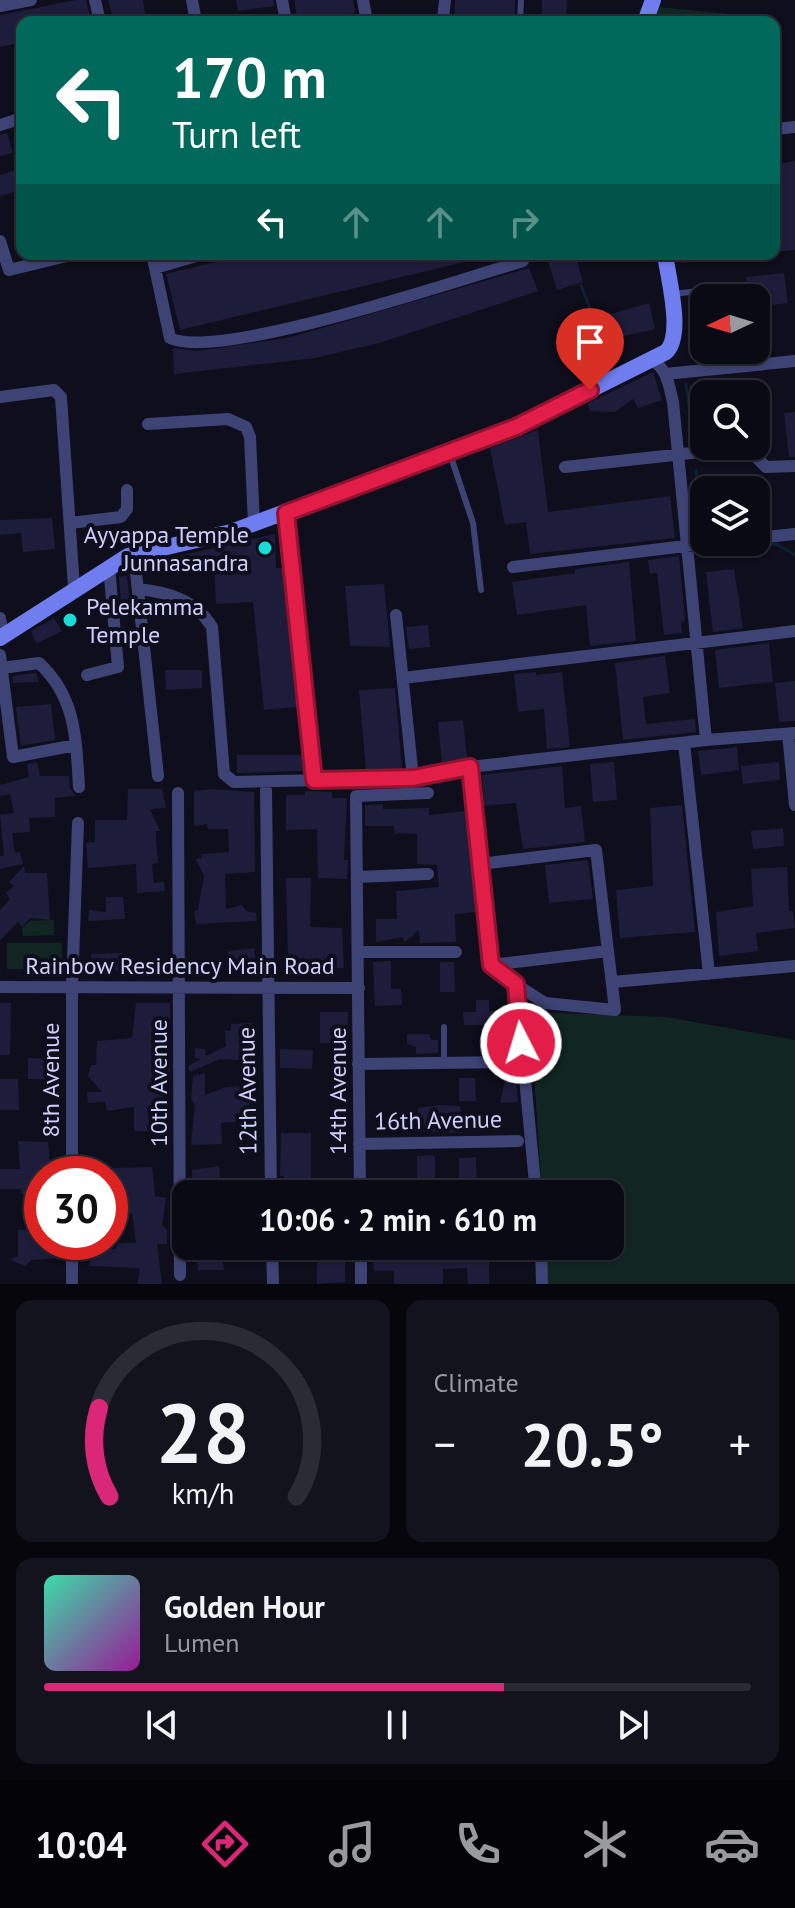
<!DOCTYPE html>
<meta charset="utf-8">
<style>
:root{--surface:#0a0a15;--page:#13131e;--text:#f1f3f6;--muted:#999aa0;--line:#2a2b34;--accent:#db2777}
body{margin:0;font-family:"PT Sans",sans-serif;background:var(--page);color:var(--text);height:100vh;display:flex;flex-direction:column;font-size:30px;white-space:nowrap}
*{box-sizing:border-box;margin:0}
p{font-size:26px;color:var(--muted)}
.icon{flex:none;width:44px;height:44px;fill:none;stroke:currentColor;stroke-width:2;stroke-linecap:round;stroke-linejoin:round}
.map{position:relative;height:1284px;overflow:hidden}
.details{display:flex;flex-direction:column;gap:16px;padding:16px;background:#06060c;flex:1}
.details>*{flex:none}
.banner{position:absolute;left:16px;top:16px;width:764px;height:244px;border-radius:16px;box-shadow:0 2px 6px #0004,0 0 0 2px var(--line);background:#00695c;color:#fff;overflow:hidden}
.needle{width:52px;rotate:266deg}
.buttons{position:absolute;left:690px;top:284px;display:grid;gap:16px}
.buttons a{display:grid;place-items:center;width:80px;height:80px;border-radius:16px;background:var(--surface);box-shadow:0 2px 6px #0004,0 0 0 2px var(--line);font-size:40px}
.speed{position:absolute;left:24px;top:1156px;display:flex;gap:16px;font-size:40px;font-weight:700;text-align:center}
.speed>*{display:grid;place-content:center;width:104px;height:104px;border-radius:50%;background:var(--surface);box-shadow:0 2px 6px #0004,0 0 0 2px var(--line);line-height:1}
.speed .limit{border:12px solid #d22;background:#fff;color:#111}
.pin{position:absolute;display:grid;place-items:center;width:68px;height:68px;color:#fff;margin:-82px -34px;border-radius:50% 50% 50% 0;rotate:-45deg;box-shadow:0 0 8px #0007}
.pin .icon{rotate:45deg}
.me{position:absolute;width:88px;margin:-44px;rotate:355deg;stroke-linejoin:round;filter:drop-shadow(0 0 6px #0008)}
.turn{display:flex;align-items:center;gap:28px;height:168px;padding:0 24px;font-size:36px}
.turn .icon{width:104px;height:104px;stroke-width:2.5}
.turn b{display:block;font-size:56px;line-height:68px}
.lanes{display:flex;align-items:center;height:76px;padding:0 24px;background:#0003;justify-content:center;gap:40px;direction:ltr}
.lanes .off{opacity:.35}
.big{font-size:60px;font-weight:800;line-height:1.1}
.details .tile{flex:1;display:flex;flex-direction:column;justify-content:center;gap:12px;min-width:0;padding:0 28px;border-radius:16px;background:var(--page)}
.details .dial{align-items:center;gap:0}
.dial svg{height:208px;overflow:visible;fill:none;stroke:var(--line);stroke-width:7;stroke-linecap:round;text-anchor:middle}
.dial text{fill:var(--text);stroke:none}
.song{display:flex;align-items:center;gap:24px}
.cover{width:96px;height:96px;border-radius:12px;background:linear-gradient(135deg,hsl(160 70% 55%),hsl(300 70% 35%))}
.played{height:8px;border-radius:4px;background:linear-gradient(90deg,var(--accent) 65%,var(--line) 65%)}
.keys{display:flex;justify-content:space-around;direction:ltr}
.heat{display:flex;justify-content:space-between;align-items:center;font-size:44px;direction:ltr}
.details .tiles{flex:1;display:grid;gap:16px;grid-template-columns:1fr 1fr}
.tile:last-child{grid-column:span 2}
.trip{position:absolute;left:172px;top:1180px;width:452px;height:80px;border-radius:16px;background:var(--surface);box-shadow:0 2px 6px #0004,0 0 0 2px var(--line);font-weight:800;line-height:80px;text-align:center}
.menu{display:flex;height:128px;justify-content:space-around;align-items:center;background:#040408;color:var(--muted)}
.menu .icon{width:56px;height:56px}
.menu .active{color:var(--accent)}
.menu b{font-size:36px;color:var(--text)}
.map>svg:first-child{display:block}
.green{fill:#112622}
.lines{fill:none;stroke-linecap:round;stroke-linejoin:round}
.stream{stroke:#0d2136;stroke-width:3}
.building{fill:#1e1c3b}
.lane{stroke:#3e4376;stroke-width:6}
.street{stroke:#3e4376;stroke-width:12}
.secondary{stroke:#707def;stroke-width:16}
.route-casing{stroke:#92132f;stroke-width:20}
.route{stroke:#e11d48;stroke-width:14}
.poi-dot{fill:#18dcd7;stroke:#0e0e1c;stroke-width:3}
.labels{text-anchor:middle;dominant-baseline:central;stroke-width:8;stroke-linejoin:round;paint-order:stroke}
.poi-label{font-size:24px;fill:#cecffa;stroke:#0e0e1c;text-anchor:end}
.street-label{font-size:24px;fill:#cecffa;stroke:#0e0e1c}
</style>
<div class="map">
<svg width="795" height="1284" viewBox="0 0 795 1284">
<rect width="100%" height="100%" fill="#0e0e1c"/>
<!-- green -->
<path class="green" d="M659,7L739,15V22H652Z
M54,920V935L23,936L22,928L30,921Z
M7,943H62V969H7Z
M530,1012L666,1017L795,1040V1284H548L545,1246H610V1194H542Z"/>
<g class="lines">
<!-- stream -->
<path class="stream" d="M581,285L611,363
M686,384L693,435
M696,471L704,539
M718,548L776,544L795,555"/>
</g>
<!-- building -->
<path class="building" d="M76,0H86L91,22H22V42L0,47V15Z
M108,0H143L146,22H114Z
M236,0H273L274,6L238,11Z
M294,0H353L355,13L298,22Z
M455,0H515L514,22H455Z
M542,0H567L566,22H542Z
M7,133L13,153L0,156V135Z
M795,161V250L774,252V165Z
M22,168V190L0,196V175Z
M247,254H480L481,258L180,330L166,274Z
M546,254H575L583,282L557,290Z
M680,254H707V260L681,263Z
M529,268L538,291L379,343L315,358L174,374L173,348L197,351L288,338Z
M784,273L788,303L756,307V298H748L746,277Z
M649,303L655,329L606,340L600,317Z
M653,372L662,400L638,408L633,399L615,412L590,411L588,403Z
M795,412V457H789L784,413Z
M538,430L548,512L670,496L675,538L530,554L526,522L505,525L490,448Z
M52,518L55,549L23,552L21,533L0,535V520Z
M275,534L276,568H283L297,707L264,710L253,602L216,604L214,563L153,570V562Z
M679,556L685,620L681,623L682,633L664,635L657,573L650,574L648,560Z
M629,562L636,641L590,646L586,605L517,615L512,582L575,573V569Z
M734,569L743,628L713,632L706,572Z
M127,576L130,603H121L119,577Z
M384,584L390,647L350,646L345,586Z
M54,618L62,631L36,644L31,631Z
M428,625L430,647L409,649L406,627Z
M769,643L773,682L719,688L715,650Z
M665,656L670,693L643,697L646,724L695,719L696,732L623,740L615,663Z
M165,670H202V688L166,690Z
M536,672V675L562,672L570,747L547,749L544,709L518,712L514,674Z
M36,673L39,682L13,683L12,676Z
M795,681V721L779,722L775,683Z
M395,688L402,769L366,770L359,690Z
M51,704L55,740L21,746L16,707Z
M463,720L467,758L442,762L438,722Z
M737,747L739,770L701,775L698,751Z
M237,755H302L304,771L237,773Z
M37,762L40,776H69L70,788L76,796L55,798V817L29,818L30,832L12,833L15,853L20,852L23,864L0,869V856L4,855L0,815L14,813L10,794L0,796V785L29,777L27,764Z
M614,762L617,800L593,802L590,764Z
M779,762L780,780L743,784L741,766Z
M562,766L565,808L581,806L585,842L523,849L516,803L484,806L482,775Z
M128,789H162L166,808L150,809L160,831H156V840L158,863L152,864L154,883L164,882L165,891L137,893L136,864L88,868L86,843L95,842V820H127Z
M212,789L254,792L255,872L225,874L226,909L242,905L246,911L256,913L257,921L196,924L194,911L198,910L204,876L196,859L202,858V854L229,852L228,829H208L207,824L194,826V791Z
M305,791L332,792V798H347L344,860H348L347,879L318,878L317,829L286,830V795H305Z
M383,804V809L429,808V815L466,811L477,912L455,914L456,942L420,943L419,930L405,942L402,937L376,942V919H397L396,891L439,887L437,865L417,864V834L394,833V826H365V805Z
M682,805L695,932L620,938L616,890L653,886L650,808Z
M783,828L784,846L753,849L751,831Z
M588,860L593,899L549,903L545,865Z
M24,866L25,873H47L50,920L30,918L22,927L18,922L0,940V910L10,899L6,893L14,886L9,882Z
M787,867L789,911H793L795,928L756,933L758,951L719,956L716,912L753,906L751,869Z
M286,878H311L310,927L342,928L344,968L298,970V966L284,967L285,958H288Z
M106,897H123L125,919L88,921L89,910L106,912Z
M254,948L257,968H229L228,951Z
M123,953L124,970L91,971V954Z
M391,961V989H401L402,1005L375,1006L373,962Z
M440,962H454L455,992H440Z
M476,1000H489V1011H503V1025H464L463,1012H476Z
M0,1003H11L10,1055H0Z
M136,1003H170V1030H164V1061H170V1083H163L165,1132L134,1131V1107L107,1111L105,1102L88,1103L87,1092H102L88,1076L91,1065H96L97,1041L132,1038Z
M320,1012H348L347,1044L320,1043Z
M252,1023L256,1061L220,1059L190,1072L188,1066L201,1059L195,1058V1048L205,1049L206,1056L226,1046L225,1030L231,1031V1024Z
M407,1034H429L431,1040H438V1053L416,1054V1047L407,1044Z
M280,1049L313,1050L312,1069L280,1068Z
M28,1058L59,1059V1079H28Z
M205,1073V1095L226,1087L254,1086V1102H249L251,1121L221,1123L222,1144L191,1145L195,1105L191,1099L193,1076Z
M506,1075H516L518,1102L500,1103Z
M459,1078H475L476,1101H459Z
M0,1079H18L19,1110H0Z
M440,1105L460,1106L463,1133L419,1132L418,1108Z
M281,1133H311V1194H285L284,1176H280Z
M18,1141L48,1142L51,1174H42V1194H21V1189H0V1169H20Z
M432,1155L435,1157V1194H417V1156Z
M476,1157L477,1194H467V1185H459V1158Z
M219,1166L221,1183L192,1185V1170Z
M152,1167L155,1196L166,1198L162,1226L167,1229V1244H157L162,1284H137L140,1268L90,1266V1248L115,1249L118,1243H136L132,1214H110V1168Z
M42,1229V1242H61L62,1258L31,1260L26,1266L10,1260L18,1256V1230Z
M196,1246H221L224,1270H198Z
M317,1246L349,1248V1260H345V1282L317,1284Z
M372,1246H441L442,1250L489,1246V1284H468L467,1268L443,1269V1284H394V1271H374Z"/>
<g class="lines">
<!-- lane -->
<path class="lane" d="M520,22L521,0
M673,294L741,286
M450,454L473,523L481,590
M444,1027V1063"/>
<!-- street -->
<path class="street" d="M95,0L100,22
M192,0L196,22
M282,0L286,22
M363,0L367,22
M0,6L31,0
M434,22L443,20L445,0
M0,125L22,118
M774,129L795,127
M0,241L9,270L75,254
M152,254L170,338C217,362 462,279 523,261
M155,268L203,254
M651,360C667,367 669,386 673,402L706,740L795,733
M665,374L795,361
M0,397L54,390L61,397L74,588
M148,424L228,419L246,427L250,437L254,524
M565,467L746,447L766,467L795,466
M286,513L314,780
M70,523L121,517L127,509V490
M756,538L795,534
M134,554L158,776
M513,567L718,542
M138,589C167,592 196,600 212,627L224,774L234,782L413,778L470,767L706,740
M396,615L413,778
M0,618L3,636
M0,655L13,757L76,745
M2,668L39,663C76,697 76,739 79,787
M87,675L118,667L109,567
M403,678L795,631
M788,734L795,805
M684,743L709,974
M470,767L492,969L545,1003L615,1010L596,850L480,864
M266,790L271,1194
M178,793L180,1275
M358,877L428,874
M359,952H456
M491,965L608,951
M612,982L795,966
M516,984L536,1194
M0,987L359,988
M358,1064L512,1062
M359,1144L518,1141
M72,1174V987L78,823
M360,1194L356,796L428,793
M272,1246L273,1283
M361,1246V1284
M541,1246L542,1284
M72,1284V1242"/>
<!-- secondary -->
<path class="secondary" d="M645,22L653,0
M0,638L128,556L231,532L516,427L666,352C684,335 668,278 665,254"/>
</g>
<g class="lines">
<!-- route casing -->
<g class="route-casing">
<path id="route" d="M521,1043L516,984L491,965L470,767L413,778L314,780L286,513L516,427L590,390"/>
</g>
<!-- route -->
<use href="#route" class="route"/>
</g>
<!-- markers -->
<g class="poi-dot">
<circle cx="265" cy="548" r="8"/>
<circle cx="70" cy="620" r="8"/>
</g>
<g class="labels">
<!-- poi labels -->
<g class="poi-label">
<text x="249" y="534">Ayyappa Temple<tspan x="249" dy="28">Junnasandra</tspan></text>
<text x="86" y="606" text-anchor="start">Pelekamma<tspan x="86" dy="28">Temple</tspan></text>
</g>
<!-- street labels -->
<g class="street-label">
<text x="180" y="965">Rainbow Residency Main Road</text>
<text transform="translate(50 1080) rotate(-90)">8th Avenue</text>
<text transform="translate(158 1083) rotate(-90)">10th Avenue</text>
<text transform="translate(247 1091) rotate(-91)">12th Avenue</text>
<text transform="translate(337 1091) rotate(-90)">14th Avenue</text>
<text transform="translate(438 1120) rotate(-1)">16th Avenue</text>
</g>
</g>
</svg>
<div class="buttons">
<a><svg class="needle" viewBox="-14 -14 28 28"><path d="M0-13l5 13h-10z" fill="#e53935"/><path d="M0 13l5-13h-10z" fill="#999aa0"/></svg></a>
<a><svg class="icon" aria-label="search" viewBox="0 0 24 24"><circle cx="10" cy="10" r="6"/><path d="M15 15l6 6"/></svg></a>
<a><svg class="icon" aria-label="layers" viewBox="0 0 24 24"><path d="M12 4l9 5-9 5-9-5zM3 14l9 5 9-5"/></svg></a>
</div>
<div class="speed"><div class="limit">30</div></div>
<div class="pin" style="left:590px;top:390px;background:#d93025"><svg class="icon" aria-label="arrive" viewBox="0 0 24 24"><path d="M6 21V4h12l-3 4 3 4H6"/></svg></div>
<svg class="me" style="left:521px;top:1043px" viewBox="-20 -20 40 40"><circle r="17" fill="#e11d48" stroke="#fff" stroke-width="3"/><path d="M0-11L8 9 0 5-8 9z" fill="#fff"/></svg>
<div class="trip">10:06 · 2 min · 610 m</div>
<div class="banner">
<div class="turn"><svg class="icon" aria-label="left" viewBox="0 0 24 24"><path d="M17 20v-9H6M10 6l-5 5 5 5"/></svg><div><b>170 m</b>Turn left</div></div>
<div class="lanes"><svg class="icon" aria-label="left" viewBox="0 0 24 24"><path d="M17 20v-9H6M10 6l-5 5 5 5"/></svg><svg class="icon off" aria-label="ahead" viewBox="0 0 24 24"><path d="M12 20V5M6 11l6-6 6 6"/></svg><svg class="icon off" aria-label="ahead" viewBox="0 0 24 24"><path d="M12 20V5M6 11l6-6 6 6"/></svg><svg class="icon off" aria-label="right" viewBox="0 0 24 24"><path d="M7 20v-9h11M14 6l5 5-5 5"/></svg></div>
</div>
</div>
<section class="details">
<div class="tiles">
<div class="tile dial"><svg viewBox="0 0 100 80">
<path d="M14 69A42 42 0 1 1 86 69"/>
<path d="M14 69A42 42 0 0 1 10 35" stroke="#db2777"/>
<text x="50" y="56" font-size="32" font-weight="700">28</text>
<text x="50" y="72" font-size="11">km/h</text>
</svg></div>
<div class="tile"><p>Climate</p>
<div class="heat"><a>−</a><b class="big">20.5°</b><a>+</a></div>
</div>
<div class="tile">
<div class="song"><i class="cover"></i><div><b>Golden Hour</b><p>Lumen</p></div></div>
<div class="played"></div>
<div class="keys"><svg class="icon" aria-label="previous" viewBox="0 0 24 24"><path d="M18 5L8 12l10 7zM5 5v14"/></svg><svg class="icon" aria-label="pause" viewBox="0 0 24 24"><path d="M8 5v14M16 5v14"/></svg><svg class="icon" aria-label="next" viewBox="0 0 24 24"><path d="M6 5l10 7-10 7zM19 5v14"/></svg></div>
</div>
</div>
</section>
<nav class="menu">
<b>10:04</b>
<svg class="icon active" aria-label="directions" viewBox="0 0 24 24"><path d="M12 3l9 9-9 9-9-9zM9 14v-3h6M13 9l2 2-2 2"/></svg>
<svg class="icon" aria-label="music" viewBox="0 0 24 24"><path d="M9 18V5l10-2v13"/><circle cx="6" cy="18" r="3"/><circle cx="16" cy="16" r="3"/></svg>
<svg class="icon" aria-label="phone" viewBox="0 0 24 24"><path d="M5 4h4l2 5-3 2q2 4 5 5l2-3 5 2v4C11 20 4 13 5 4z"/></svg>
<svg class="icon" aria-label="climate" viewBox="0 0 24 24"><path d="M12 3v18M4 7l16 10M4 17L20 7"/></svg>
<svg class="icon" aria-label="car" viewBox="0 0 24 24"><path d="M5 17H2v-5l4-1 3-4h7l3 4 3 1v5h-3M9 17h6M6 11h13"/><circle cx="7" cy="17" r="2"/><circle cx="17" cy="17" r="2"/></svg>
</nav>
